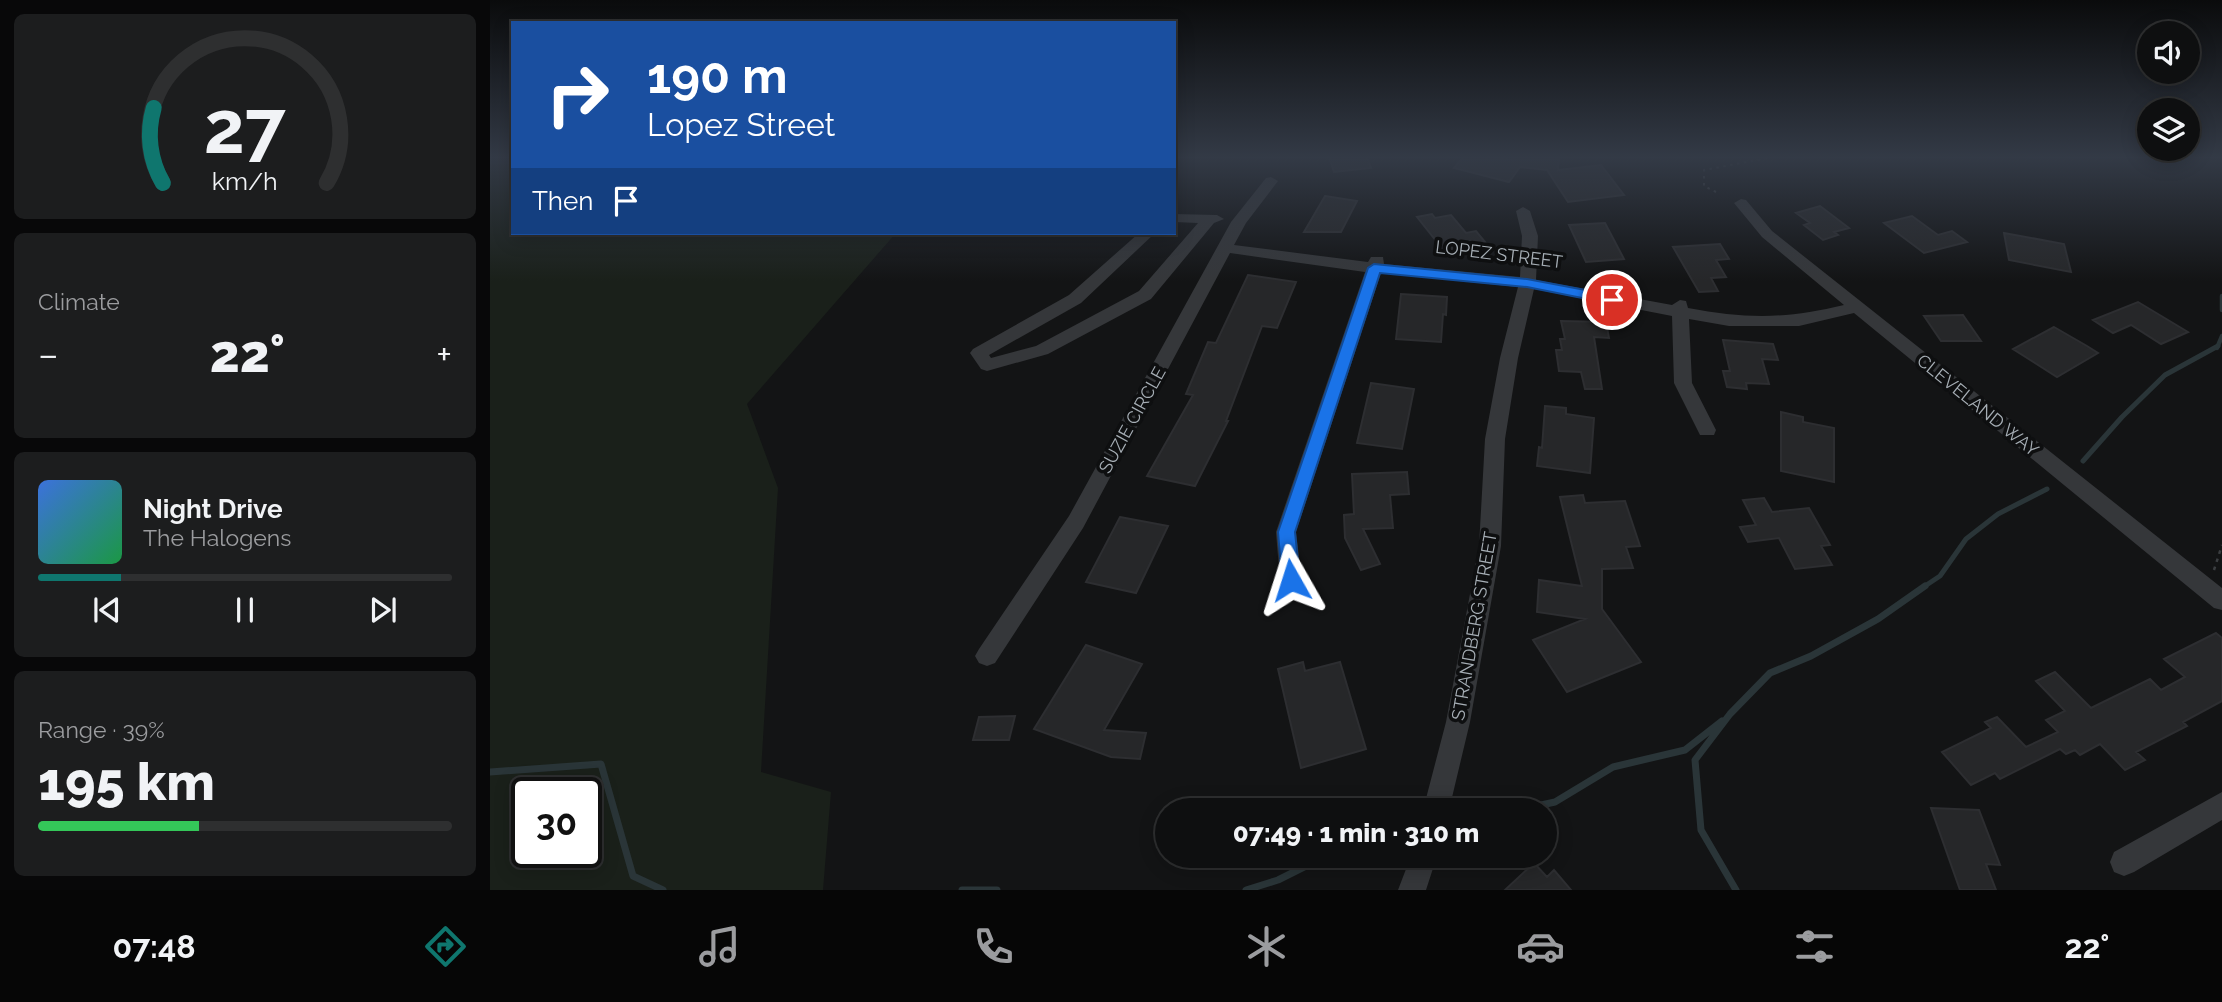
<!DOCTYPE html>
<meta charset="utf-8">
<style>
:root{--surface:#0e0f10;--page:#1c1d1e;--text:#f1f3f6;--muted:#9b9c9f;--line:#2e2f30;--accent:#0f766e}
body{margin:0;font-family:Raleway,sans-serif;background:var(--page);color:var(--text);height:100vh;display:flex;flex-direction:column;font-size:26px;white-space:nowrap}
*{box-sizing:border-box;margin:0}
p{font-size:23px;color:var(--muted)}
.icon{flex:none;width:38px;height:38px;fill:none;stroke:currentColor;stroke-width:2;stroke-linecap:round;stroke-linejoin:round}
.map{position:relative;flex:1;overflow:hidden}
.side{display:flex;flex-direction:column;gap:14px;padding:14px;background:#080809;width:490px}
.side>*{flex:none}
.hud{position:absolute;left:21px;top:21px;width:665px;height:214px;border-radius:0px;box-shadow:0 4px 18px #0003,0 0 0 2px var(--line);background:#1a4fa0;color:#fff;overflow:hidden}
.tools{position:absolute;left:1647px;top:21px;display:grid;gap:14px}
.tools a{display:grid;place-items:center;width:63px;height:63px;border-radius:50%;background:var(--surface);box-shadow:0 4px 18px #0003,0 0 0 2px var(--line);font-size:35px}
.speed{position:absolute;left:21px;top:777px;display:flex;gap:14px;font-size:35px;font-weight:700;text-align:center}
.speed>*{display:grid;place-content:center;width:91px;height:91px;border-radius:50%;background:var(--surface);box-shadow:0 4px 18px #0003,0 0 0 2px var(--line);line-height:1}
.speed .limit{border:4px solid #111;border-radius:10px;background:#fff;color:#111}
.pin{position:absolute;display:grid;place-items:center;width:60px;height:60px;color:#fff;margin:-30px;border:4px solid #fff;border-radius:50%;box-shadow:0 2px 7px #0007}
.me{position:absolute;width:77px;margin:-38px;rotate:354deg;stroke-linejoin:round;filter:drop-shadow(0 0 5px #0008)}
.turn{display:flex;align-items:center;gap:24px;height:147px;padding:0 21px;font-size:32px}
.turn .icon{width:91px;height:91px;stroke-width:2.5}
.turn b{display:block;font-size:49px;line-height:60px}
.then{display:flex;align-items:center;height:66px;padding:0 21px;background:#0003;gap:14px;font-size:26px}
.big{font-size:52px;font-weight:800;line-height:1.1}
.side .card{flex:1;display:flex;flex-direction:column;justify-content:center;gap:10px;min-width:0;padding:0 24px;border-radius:10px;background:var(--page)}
.side .dial{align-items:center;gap:0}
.dial svg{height:182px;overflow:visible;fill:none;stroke:var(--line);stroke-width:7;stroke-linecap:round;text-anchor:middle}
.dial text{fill:var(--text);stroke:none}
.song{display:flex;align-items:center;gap:21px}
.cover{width:84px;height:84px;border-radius:10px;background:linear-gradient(135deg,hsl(220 70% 55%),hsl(140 70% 35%))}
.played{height:7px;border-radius:4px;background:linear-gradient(90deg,var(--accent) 20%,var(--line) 20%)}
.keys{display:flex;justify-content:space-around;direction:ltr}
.heat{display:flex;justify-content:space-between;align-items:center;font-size:38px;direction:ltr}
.charge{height:10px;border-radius:5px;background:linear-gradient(90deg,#34c759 39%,var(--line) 0)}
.trip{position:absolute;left:665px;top:798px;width:402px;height:70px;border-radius:35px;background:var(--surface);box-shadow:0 4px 18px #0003,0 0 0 2px var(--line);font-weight:800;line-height:70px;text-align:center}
.tabs{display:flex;height:112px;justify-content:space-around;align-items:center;background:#060606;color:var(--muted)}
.tabs .icon{width:49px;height:49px}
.tabs .on{color:var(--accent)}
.tabs b{font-size:32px;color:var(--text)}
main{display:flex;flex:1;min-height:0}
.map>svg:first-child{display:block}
.green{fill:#1a201a;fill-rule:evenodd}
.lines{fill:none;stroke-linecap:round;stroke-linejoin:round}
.stream-far2{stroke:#2a3538;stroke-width:4.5}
.stream-far1{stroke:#2a3538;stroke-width:5}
.stream{stroke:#2a3538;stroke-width:7}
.building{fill:#262729;stroke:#2d2e31;stroke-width:2}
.path-far1{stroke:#3b3e41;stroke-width:2;stroke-dasharray:2.5 4.5;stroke-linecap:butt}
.path{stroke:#3b3e41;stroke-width:2.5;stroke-dasharray:3.5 5;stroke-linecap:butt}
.minor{fill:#35373a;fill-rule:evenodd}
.route{fill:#1a73e8;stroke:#114b97;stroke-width:2}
.labels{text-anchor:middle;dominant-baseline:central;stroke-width:7;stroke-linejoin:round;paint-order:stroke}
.street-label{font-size:18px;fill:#a6aeb5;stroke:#0e0f10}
</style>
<main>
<section class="side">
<div class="card dial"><svg viewBox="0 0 100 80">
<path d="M14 69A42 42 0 1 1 86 69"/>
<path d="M14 69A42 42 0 0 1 10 36" stroke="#0f766e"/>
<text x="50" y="56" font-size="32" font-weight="700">27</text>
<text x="50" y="72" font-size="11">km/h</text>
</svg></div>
<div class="card"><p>Climate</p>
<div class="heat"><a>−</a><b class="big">22°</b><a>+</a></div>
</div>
<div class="card">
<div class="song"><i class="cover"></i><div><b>Night Drive</b><p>The Halogens</p></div></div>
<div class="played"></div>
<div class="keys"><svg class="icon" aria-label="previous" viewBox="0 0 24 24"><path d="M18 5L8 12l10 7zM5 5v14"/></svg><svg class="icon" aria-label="pause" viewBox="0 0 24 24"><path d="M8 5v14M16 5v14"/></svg><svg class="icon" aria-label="next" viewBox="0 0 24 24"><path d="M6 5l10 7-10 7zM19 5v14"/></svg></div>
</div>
<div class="card"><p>Range · 39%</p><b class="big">195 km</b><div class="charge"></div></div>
</section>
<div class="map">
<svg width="1732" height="890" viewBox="0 0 1732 890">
<rect width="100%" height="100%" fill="#131415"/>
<!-- green -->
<path class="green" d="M0,157H23V233H406L257,404L288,488L271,772L341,792L333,890H0ZM37,793H96V852H37Z"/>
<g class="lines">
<!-- stream-far2 -->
<path class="stream-far2" d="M1732,296V310
M1727,348L1732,336"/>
<!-- stream-far1 -->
<path class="stream-far1" d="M1593,461L1632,417L1675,375L1728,346
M1432,588L1450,576L1476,539L1508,514L1557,489"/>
<!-- stream -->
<path class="stream" d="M0,772L111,764L143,876L173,890
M988,808L1042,807L1065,802L1123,767L1195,750L1232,721
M472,890H507
M756,890L788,880L836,856
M1246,890L1211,830L1205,760L1240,714L1280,673L1321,656L1388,619L1435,586"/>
</g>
<!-- building -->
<path class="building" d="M839,157H877L881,168L844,172Z
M973,157H1007L1022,160V157H1069L1068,170L1111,165L1134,195L1078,202L1057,170L1030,167L1019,182L964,168Z
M835,196L867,201L851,232H814Z
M1330,206L1359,228L1344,232L1348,235L1333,240L1314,225L1320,223L1306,213Z
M942,214L945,218L961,215L976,233L986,231L995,242L955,252L927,217Z
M1422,216L1448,235L1462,231L1477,242L1434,253L1394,223Z
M1115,223L1134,259L1096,262L1079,225Z
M1514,233L1574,244L1581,272L1519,260Z
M1230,244L1239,259L1226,260L1236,277L1221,278L1228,291L1209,292L1183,247Z
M758,275L806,282L787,328L772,326L736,421H738L705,486L657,476L703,395L696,394L718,342L726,343Z
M911,294L957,297L956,315L953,314L951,342L906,339Z
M1648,302L1698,332L1671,344L1641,325L1623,333L1603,320Z
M1473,315L1491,341H1451L1434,316Z
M1071,321L1116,322L1119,338L1104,337L1112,389H1095L1091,372L1069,371L1066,350H1072L1070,339H1075Z
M1564,327L1597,346L1608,353L1567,377L1523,349Z
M1233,340L1283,344L1288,360L1272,359L1279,384L1256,383L1257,389L1237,387L1233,371H1240Z
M881,383L924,389L912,449L867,443Z
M1055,406L1076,408V414L1104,418L1100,473L1047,466L1049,447L1052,448Z
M1291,412L1313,417V422L1344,428V482L1291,471Z
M917,472L919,494L900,495L903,528L873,529L890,564L871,570L855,538L854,515L864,514L862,474Z
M1093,495L1095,503L1135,501L1150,546L1136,547L1143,568L1112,569V609L1151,662L1077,692L1043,640L1095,619L1047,612L1049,580L1092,586L1070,497Z
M1274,498L1282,512L1319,508L1340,545L1331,546L1342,565L1305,569L1289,538L1258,542L1250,527L1266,525L1253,500Z
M630,517L678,526L646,593L596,582Z
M1726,633L1732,638V701L1693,722L1697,726L1646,752L1655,760L1635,770L1610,744L1590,755L1585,750L1576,754L1570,749L1510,779L1505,773L1481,785L1452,752L1501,728L1495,722L1507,717L1536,747L1568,732L1556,720L1575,711L1546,681L1565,672L1601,708L1660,679L1671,690L1695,677L1674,659Z
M596,645L652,664L614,730L656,733L650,759L621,757L544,729Z
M813,662L815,671L850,662L876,749L811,768L788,669Z
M525,716L519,740H483L489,717Z
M1441,808L1489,810L1510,865L1496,864L1506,890H1470Z
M1044,863L1057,877L1064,870L1081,890H1015Z"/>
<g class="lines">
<!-- path-far1 -->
<path class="path-far1" d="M1226,192L1214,186V170L1283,157"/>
<!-- path -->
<path class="path" d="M1724,570L1732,545"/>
<!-- minor -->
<path class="minor" d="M781,177L788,181L756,223L744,245L878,262L881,257H893L894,264L1030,277L1032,236L1026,211L1033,207L1040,211L1048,236L1046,280L1182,305L1190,300L1196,301L1198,308C1257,319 1296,319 1354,305L1272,237L1244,203L1251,199L1256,200L1282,231L1732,588V610L1724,608L1364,313L1309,326H1239L1199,319L1202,383L1226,430L1224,435H1210L1184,383L1182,316L1044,289L1028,358L1015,439L1011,546L980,722L959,810H933L956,722L989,546L995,439L1010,358L1028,287L891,273L806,532L812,581L809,587L801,590L793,587L790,581L786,532L875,272L740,253L593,528L505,663L497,666L489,663L485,656L489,649L579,516L741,222L776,178Z
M684,214L727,215L734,219L724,223L661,299L558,354L497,371L491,369L480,353L483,349L579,295L649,233H665L591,303L499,355L501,358L546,346L649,291L708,223L684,222Z
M1732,792V820L1644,872L1634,876L1624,872L1620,862L1624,852Z
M921,856H947L936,890H908Z"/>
</g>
<!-- sky -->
<linearGradient id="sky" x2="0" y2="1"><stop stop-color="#0a0b0c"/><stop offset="0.56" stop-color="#333a46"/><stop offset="1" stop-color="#333a46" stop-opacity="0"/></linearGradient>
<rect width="1732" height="281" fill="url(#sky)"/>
<!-- route -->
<path class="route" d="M884,264L1037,279L1122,295L1129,300L1122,304L1037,287L890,273L805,532L810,580L808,586L801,588L795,586L792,580L788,532L878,268Z"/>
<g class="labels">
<!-- street labels -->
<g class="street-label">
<text transform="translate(1009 254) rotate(7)">LOPEZ STREET</text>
<text transform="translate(1488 405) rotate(39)">CLEVELAND WAY</text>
<text transform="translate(642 420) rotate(-61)">SUZIE CIRCLE</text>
<text transform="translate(984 626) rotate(-80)">STRANDBERG STREET</text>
</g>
</g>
</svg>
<div class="tools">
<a><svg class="icon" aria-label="sound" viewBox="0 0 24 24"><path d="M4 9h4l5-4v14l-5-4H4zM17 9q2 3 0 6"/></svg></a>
<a><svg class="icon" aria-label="layers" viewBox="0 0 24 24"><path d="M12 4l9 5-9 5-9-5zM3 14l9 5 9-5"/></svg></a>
</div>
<div class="speed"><div class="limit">30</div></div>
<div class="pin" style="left:1122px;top:300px;background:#d93025"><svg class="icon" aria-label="arrive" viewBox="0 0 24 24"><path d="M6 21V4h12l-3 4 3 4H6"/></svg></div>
<svg class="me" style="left:801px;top:580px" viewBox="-20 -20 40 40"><path d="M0-17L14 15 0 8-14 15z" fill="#1a73e8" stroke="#fff" stroke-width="4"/></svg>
<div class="trip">07:49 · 1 min · 310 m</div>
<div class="hud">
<div class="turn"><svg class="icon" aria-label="right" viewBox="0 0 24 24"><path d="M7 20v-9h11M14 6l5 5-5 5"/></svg><div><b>190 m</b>Lopez Street</div></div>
<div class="then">Then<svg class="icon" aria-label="arrive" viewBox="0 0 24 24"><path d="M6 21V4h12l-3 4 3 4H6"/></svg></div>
</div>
</div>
</main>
<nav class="tabs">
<b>07:48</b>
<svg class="icon on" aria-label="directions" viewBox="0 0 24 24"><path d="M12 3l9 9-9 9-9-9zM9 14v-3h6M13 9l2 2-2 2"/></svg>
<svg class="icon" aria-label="music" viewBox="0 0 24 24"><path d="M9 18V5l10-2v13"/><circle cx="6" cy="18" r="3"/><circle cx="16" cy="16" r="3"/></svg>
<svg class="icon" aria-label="phone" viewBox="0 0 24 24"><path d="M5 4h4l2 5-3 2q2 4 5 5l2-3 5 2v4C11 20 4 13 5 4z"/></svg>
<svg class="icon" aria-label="climate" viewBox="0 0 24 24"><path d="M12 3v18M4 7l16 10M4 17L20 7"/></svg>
<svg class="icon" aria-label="car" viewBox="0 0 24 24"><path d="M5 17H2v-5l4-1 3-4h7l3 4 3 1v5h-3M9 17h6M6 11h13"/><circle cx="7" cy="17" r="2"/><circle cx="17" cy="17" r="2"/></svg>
<svg class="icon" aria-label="filters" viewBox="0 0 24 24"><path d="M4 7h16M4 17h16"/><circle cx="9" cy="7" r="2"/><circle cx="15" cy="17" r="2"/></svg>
<b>22°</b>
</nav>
